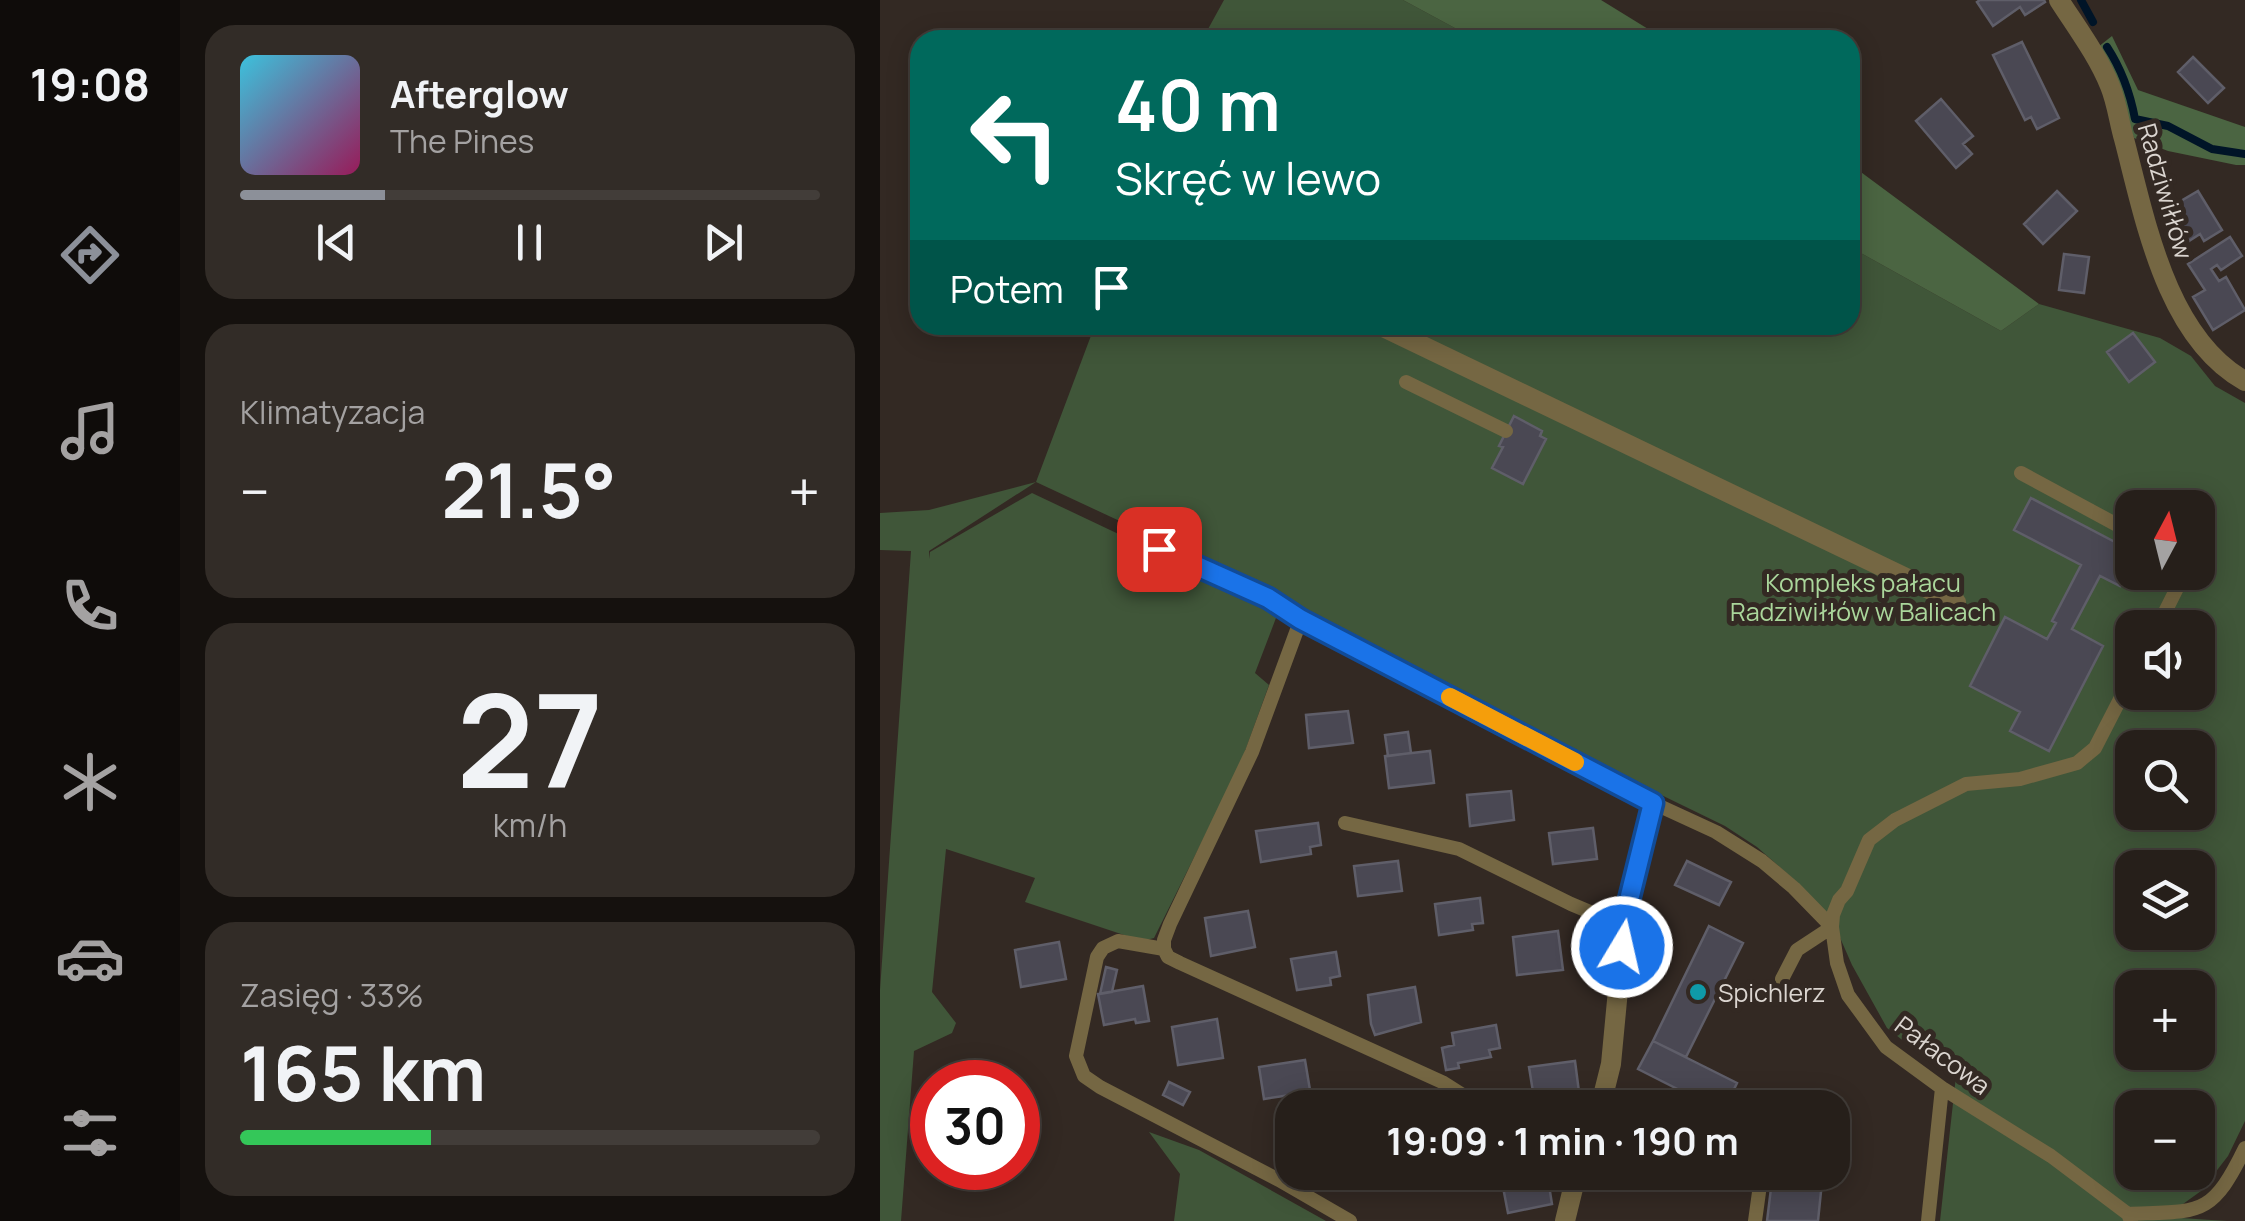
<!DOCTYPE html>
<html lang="pl">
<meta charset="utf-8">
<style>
:root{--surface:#261f1a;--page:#322c27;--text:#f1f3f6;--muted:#a4a2a2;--line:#423d39;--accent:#8c9099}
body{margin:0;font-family:Manrope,sans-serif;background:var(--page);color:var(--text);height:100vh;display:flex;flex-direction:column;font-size:38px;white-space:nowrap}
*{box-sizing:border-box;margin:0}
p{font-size:32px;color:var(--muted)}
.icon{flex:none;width:55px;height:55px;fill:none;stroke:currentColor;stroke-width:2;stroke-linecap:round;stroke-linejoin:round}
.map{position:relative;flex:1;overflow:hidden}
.sheet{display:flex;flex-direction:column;gap:25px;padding:25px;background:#15110e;width:700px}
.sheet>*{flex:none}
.top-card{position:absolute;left:30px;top:30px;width:950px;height:305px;border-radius:30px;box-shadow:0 5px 25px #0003,0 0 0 2px var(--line);background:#00695c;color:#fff;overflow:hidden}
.needle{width:65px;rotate:7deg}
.fabs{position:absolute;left:1235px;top:490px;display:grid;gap:20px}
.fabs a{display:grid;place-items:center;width:100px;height:100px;border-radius:20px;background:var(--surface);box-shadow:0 5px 25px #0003,0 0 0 2px var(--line);font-size:50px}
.speed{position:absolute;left:30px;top:1060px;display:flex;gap:20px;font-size:50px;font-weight:700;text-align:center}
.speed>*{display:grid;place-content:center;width:130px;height:130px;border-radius:50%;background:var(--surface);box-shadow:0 5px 25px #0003,0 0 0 2px var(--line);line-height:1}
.speed .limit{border:15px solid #d22;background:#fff;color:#111}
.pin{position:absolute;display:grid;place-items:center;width:85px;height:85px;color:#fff;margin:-42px;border-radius:20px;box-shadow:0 5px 15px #0006}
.me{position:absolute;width:110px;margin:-55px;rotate:9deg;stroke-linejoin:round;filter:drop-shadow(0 0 8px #0008)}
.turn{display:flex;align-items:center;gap:35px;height:210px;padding:0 40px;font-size:45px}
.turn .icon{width:130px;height:130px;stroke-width:2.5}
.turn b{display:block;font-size:70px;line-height:85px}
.then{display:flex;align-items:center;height:95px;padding:0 40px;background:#0003;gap:20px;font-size:38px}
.big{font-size:75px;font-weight:700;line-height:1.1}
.sheet .card{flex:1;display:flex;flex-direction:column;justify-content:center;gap:15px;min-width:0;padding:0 35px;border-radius:30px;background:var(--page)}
.sheet .dial{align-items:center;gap:0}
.dial b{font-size:130px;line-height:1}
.song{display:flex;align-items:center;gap:30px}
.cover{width:120px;height:120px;border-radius:15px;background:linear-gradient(135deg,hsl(190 70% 55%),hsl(330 70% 35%))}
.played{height:10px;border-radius:5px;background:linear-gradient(90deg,var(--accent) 25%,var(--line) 25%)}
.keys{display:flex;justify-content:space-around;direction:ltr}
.heat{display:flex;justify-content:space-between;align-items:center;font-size:55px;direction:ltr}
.charge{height:15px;border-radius:8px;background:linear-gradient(90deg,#34c759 33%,var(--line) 0)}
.trip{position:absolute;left:395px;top:1090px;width:575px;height:100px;border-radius:30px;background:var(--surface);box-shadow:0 5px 25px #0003,0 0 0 2px var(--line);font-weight:700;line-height:100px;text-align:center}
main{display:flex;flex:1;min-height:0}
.tab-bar{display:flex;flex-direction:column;width:180px;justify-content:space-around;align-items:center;background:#0f0c0a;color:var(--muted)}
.tab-bar .icon{width:70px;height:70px}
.tab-bar .selected{color:var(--accent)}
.tab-bar b{font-size:45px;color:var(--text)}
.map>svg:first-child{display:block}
.green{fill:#405639;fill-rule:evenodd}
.forest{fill:#4b6542}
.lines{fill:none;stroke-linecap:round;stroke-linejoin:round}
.stream{stroke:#001427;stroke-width:8}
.building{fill:#4a4853;stroke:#5f5e69;stroke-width:2.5}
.service{stroke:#756743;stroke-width:14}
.pedestrian{stroke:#756743;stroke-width:20}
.minor{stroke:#756743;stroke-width:20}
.tertiary{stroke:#756743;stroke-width:20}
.route-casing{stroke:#114b97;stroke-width:25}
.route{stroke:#1a73e8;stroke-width:18}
.slow{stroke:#f59e0b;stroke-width:18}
.culture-dot{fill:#0f9aa8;stroke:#332923;stroke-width:4}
.labels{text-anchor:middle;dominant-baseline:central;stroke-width:10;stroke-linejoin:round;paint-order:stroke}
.street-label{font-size:25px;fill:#dbd5d0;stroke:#332923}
.park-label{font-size:25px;fill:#aad69b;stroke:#332923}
.poi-label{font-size:25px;fill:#dbd5d0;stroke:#332923;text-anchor:start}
</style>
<main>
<nav class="tab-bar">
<b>19:08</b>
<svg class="icon selected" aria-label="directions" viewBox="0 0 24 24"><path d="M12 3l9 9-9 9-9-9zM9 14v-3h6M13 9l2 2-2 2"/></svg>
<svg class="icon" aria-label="music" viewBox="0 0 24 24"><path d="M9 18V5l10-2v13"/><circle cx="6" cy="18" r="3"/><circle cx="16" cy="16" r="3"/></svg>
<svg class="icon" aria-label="phone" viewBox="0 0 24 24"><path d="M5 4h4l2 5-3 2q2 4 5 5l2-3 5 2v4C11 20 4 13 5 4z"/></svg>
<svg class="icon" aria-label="climate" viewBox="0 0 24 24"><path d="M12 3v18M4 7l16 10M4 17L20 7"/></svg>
<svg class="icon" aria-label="car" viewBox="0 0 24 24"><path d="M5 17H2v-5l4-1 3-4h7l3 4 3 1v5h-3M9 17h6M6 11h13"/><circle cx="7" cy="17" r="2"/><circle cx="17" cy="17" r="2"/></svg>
<svg class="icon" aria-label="filters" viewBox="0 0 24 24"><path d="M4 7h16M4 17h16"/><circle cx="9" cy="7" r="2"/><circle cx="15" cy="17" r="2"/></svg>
</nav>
<section class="sheet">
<div class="card">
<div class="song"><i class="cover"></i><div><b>Afterglow</b><p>The Pines</p></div></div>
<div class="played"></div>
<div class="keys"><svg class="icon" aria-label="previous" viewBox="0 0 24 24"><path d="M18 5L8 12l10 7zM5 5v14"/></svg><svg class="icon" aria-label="pause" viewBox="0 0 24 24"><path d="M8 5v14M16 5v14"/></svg><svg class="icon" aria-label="next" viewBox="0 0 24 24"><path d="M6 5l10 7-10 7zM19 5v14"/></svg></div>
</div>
<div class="card"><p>Klimatyzacja</p>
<div class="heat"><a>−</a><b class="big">21.5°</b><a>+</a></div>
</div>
<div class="card dial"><b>27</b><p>km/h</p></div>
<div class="card"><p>Zasięg · 33%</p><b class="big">165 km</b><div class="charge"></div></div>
</section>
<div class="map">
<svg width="1365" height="1221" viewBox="0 0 1365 1221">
<rect width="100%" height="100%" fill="#332923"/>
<!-- green -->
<path class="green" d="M344,0H523L597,40H322Z
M970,247L1121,331L1159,304L1280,338L1311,356L1335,386L1365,403V1121L1348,1156L1321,1191L1285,1217L1347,1221H1060L1076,1076L1049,1061L1007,1028L972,965L954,924L919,884L877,847L845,826L543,679L377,585L156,482L49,551V559L50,552L152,493L399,610L375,673L389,685L360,765L274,938L262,941L145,902L155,878L66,849L52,992L76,1023L72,1033L34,1051L21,1221H0V990L31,551L0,550V513L49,510L156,482L215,325H970ZM1252,508H1318V572H1252ZM1252,628H1318V692H1252ZM1252,748H1318V812H1252ZM1252,868H1318V932H1252ZM1252,988H1318V1052H1252ZM1252,1108H1318V1172H1252Z
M269,1132L319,1150L446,1221H294L300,1174Z"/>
<!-- forest -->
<path class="forest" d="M523,0H721L786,40H597Z
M1232,36L1258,90L1365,127V165H1356L1288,151L1254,138L1218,47Z
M970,164L1159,304L1121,331L970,247Z"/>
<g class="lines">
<!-- stream -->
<path class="stream" d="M1201,0L1213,22
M1227,47C1242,70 1250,92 1255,119L1288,126L1332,149L1365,154"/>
</g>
<!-- building -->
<path class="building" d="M1100,0H1164L1165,2L1145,15L1140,7L1113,26L1097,2Z
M1142,42L1179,118L1157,129L1151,117L1145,120L1113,55Z
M1313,57L1344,88L1328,103L1298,72Z
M1061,99L1093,136L1083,144L1092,154L1076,168L1036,121Z
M1177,191L1197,211L1163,244L1144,224Z
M1318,191L1342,230L1324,241L1320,234L1309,241L1289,208Z
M1350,237L1362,256L1341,270L1337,265L1331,269L1339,281L1346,277L1365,310L1333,330L1313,297L1325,290L1308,264Z
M1184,254L1209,257L1204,293L1179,290Z
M1253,333L1275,362L1249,382L1227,352Z
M634,416L662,431L660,436L666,439L643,484L612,468L623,447L619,446Z
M1151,498L1252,551V561L1240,586L1220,576L1192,629L1223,646L1169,751L1130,731L1140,712L1090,686L1125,617L1167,639L1176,623L1172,621L1201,565L1134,530Z
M468,711L473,743L429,748L426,715Z
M528,732L531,753L508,756L505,735Z
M550,751L554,783L509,788L505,756Z
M631,791L634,820L590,826L587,795Z
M438,823L441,845L430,847L431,854L381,862L376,831Z
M713,828L717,859L673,864L669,833Z
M518,861L522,891L478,896L474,866Z
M807,861L851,882L839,905L795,885Z
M600,898L603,923L592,924L593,930L559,935L555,904Z
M368,911L375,947L331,956L325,918Z
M829,926L863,943L806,1057L773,1041Z
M678,931L683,970L637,975L633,937Z
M179,942L186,979L141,987L135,950Z
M456,952L460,976L450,978L451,985L417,990L411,959Z
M226,967L237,970L232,992L220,994Z
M263,986L269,1021L256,1023L255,1019L224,1025L218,994Z
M535,987L541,1022L495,1035L491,1024L488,995Z
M337,1019L343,1058L298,1065L292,1027Z
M616,1025L620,1048L609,1050L611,1057L578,1063L579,1068L566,1070L562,1048L574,1045L572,1033Z
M773,1041L857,1083L845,1108H835L758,1069Z
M425,1060L431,1096L418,1098L417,1094L384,1099L379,1067Z
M695,1061L699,1092L654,1098L649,1067Z
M289,1082L310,1092L303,1105L283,1095Z
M500,1095L502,1108H454V1104Z
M893,1172H943L938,1221H887Z
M667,1173L672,1204L628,1213L622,1182Z"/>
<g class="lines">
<!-- service -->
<path class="service" d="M526,382L626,431
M1141,473L1252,533
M279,549L388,598L421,619L773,803L836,832L882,861L914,888L952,927L917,950L902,979
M1277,628L1305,572
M465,823L579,849L691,904L710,912L745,916
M284,949V940L290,924L372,752L421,619
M1248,1214C1320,1211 1331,1218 1365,1148
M470,1221L399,1180L220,1087L204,1076L196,1056L217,957L223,948L238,941L284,949L288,957L300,963L562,1082L603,1108
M875,1221L880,1185
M1048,1221L1062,1088
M1251,1221L1248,1214L1171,1156L1062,1088L1006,1047L968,995L957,963L952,927L953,915L959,900L967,891L989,840L1015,820L1086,784L1140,779L1197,763L1215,748L1252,676"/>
<!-- pedestrian -->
<path class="pedestrian" d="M499,325L1076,602"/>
<!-- minor -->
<path class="minor" d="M720,1108L731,1064L745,916L773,803
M685,1221L697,1172"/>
<!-- tertiary -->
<path class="tertiary" d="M1179,0C1197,28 1218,56 1230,86C1237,103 1239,122 1244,139C1265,219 1286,337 1365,381"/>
</g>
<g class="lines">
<!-- route casing -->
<g class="route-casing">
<path id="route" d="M279,549L388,598L420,619L773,803L745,916L742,947"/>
</g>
<!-- route -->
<use href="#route" class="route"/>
<!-- slow -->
<path class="slow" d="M570,697L695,762"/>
</g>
<!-- markers -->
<circle class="culture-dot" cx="818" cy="992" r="10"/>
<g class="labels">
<!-- street labels -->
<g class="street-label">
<text transform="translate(1286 191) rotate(74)">Radziwiłłów</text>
<text transform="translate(1063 1055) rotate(37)">Pałacowa</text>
</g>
<!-- park labels -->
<g class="park-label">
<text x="983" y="582">Kompleks pałacu<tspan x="983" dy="29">Radziwiłłów w Balicach</tspan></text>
</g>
<!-- poi labels -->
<g class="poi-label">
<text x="838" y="992">Spichlerz</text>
</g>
</g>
</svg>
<div class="fabs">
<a><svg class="needle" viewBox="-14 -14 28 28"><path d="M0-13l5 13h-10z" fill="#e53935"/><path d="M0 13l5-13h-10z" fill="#a4a2a2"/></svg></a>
<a><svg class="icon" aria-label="sound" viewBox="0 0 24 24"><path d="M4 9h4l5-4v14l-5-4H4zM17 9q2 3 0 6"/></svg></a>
<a><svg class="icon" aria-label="search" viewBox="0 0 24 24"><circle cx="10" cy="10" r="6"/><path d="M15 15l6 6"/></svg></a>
<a><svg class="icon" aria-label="layers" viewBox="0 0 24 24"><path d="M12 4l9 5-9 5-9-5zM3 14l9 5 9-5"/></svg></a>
<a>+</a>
<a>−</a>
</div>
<div class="speed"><div class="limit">30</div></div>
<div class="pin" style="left:279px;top:549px;background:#d93025"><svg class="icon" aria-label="arrive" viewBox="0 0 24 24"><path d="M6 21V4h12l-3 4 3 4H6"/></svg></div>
<svg class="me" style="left:742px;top:947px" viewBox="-20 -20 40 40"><circle r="17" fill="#1a73e8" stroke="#fff" stroke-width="3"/><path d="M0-11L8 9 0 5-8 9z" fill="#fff"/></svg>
<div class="trip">19:09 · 1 min · 190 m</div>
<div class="top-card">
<div class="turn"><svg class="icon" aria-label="left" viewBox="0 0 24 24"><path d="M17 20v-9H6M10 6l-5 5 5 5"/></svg><div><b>40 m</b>Skręć w lewo</div></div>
<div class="then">Potem<svg class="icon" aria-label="arrive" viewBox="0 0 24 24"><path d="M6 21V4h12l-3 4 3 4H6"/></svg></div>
</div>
</div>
</main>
